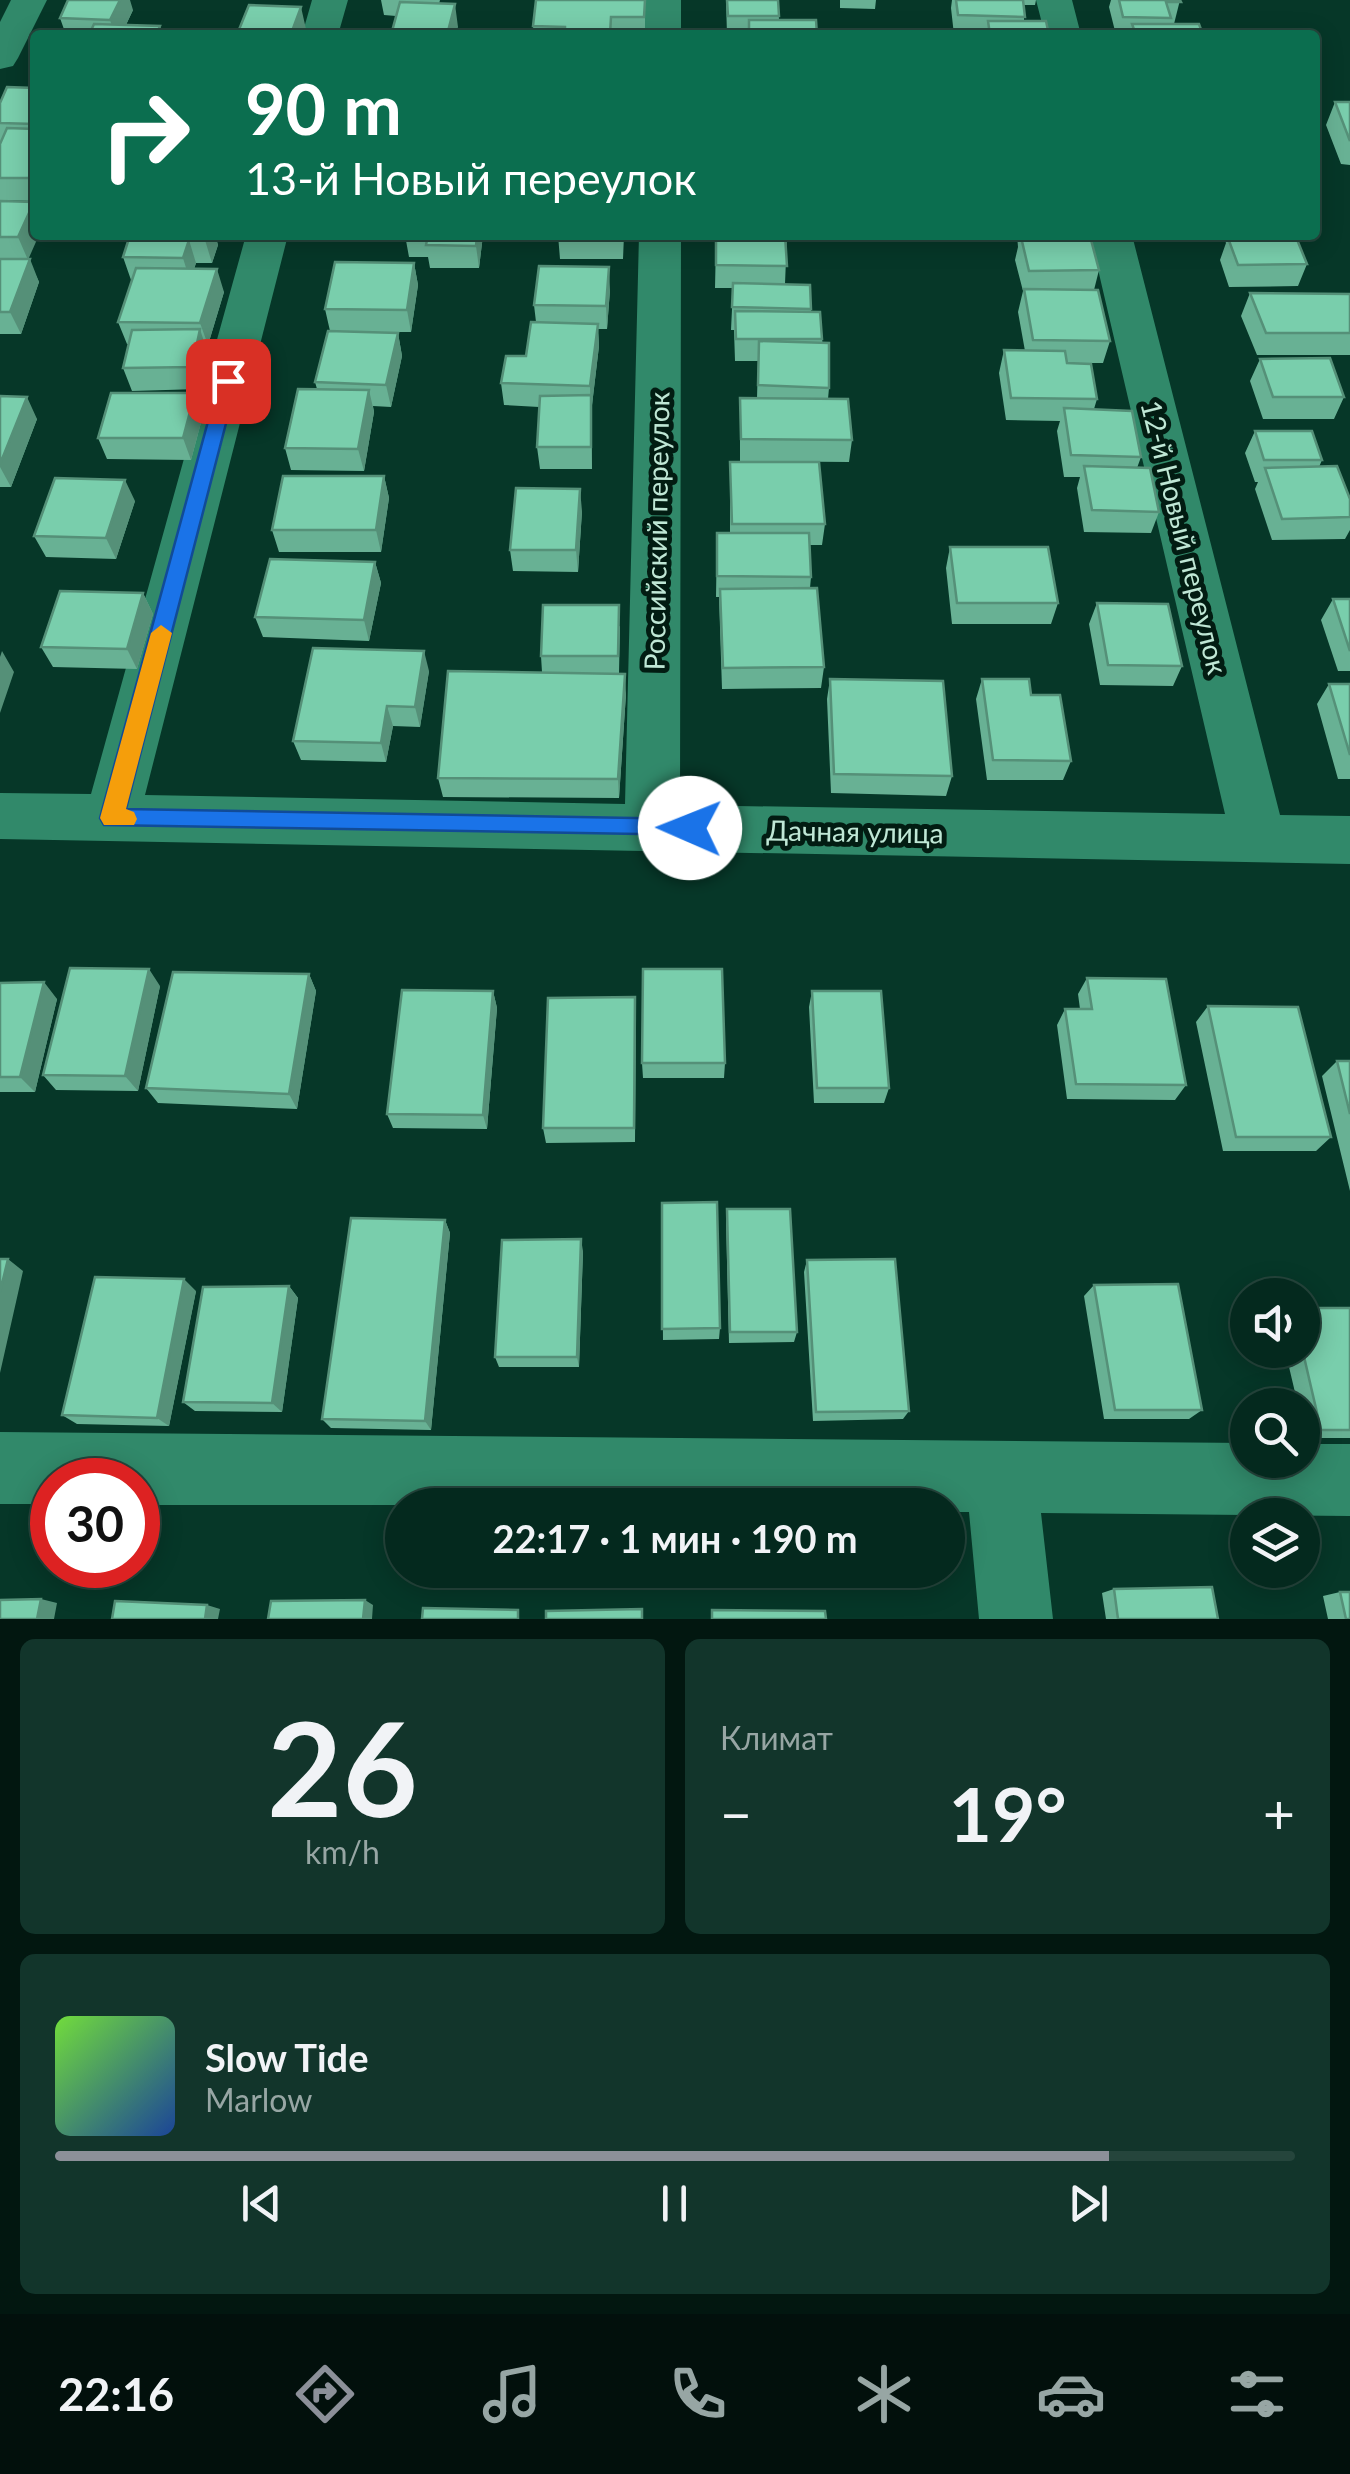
<!DOCTYPE html>
<html lang="ru">
<meta charset="utf-8">
<style>
:root{--surface:#04291e;--page:#12352b;--text:#f1f3f6;--muted:#97a6a4;--line:#25453c;--accent:#8c9099}
body{margin:0;font-family:Lato,sans-serif;background:var(--page);color:var(--text);height:100vh;display:flex;flex-direction:column;font-size:38px;white-space:nowrap}
*{box-sizing:border-box;margin:0}
p{font-size:32px;color:var(--muted)}
.icon{flex:none;width:55px;height:55px;fill:none;stroke:currentColor;stroke-width:2;stroke-linecap:round;stroke-linejoin:round}
.map{position:relative;height:1619px;overflow:hidden}
.sheet{display:flex;flex-direction:column;gap:20px;padding:20px;background:#021710;flex:1}
.sheet>*{flex:none}
.hud{position:absolute;left:30px;top:30px;width:1290px;height:210px;border-radius:10px;box-shadow:0 5px 25px #0003,0 0 0 2px var(--line);background:#0b6e4f;color:#fff;overflow:hidden}
.fabs{position:absolute;left:1230px;top:1278px;display:grid;gap:20px}
.fabs a{display:grid;place-items:center;width:90px;height:90px;border-radius:50%;background:var(--surface);box-shadow:0 5px 25px #0003,0 0 0 2px var(--line);font-size:50px}
.speed{position:absolute;left:30px;top:1458px;display:flex;gap:20px;font-size:50px;font-weight:700;text-align:center}
.speed>*{display:grid;place-content:center;width:130px;height:130px;border-radius:50%;background:var(--surface);box-shadow:0 5px 25px #0003,0 0 0 2px var(--line);line-height:1}
.speed .limit{border:15px solid #d22;background:#fff;color:#111}
.pin{position:absolute;display:grid;place-items:center;width:85px;height:85px;color:#fff;margin:-42px;border-radius:20px;box-shadow:0 5px 15px #0006}
.me{position:absolute;width:110px;margin:-55px;rotate:271deg;stroke-linejoin:round;filter:drop-shadow(0 0 8px #0008)}
.turn{display:flex;align-items:center;gap:35px;height:210px;padding:0 50px;font-size:45px}
.turn .icon{width:130px;height:130px;stroke-width:2.5}
.turn b{display:block;font-size:70px;line-height:85px}
.big{font-size:75px;font-weight:700;line-height:1.1}
.sheet .tile{flex:1;display:flex;flex-direction:column;justify-content:center;gap:15px;min-width:0;padding:0 35px;border-radius:15px;background:var(--page)}
.sheet .dial{align-items:center;gap:0}
.dial b{font-size:130px;line-height:1}
.song{display:flex;align-items:center;gap:30px}
.cover{width:120px;height:120px;border-radius:15px;background:linear-gradient(135deg,hsl(100 70% 55%),hsl(220 70% 35%))}
.played{height:10px;border-radius:5px;background:linear-gradient(90deg,var(--accent) 85%,var(--line) 85%)}
.keys{display:flex;justify-content:space-around;direction:ltr}
.heat{display:flex;justify-content:space-between;align-items:center;font-size:55px;direction:ltr}
.sheet .tiles{flex:1;display:grid;gap:20px;grid-template-columns:1fr 1fr}
.tile:last-child{grid-column:span 2}
.trip{position:absolute;left:385px;top:1488px;width:580px;height:100px;border-radius:50px;background:var(--surface);box-shadow:0 5px 25px #0003,0 0 0 2px var(--line);font-weight:700;line-height:100px;text-align:center}
.dock{display:flex;height:160px;justify-content:space-around;align-items:center;background:#02100c;color:var(--muted)}
.dock .icon{width:70px;height:70px}
.dock .active{color:var(--accent)}
.dock b{font-size:45px;color:var(--text)}
.map>svg:first-child{display:block}
.lines{fill:none;stroke-linecap:round;stroke-linejoin:round}
.minor{fill:#31896a;fill-rule:evenodd}
.wall{fill:#68b194}
.shaded-wall{fill:#559078}
.building{fill:#79ceac;stroke:#559078;stroke-width:2.5}
.route{fill:#1a73e8;stroke:#114b97;stroke-width:2.5}
.slow{fill:#f59e0b}
.labels{text-anchor:middle;dominant-baseline:central;stroke-width:10;stroke-linejoin:round;paint-order:stroke}
.street-label{font-size:28px;fill:#bfe7d5;stroke:#021c12}
</style>
<div class="map">
<svg width="1350" height="1619" viewBox="0 0 1350 1619">
<rect width="100%" height="100%" fill="#063728"/>
<g class="lines">
<!-- minor -->
<path class="minor" d="M11,0H47L18,58L13,66L0,69V22Z
M312,0H348L338,35H302Z
M645,0H681V35H645Z
M1036,0H1072L1081,35H1045Z
M246,235H288L145,795L625,804L639,235H681L680,805L1225,814L1090,235H1132L1280,815L1350,816V864L0,839V793L91,794Z
M0,1432L1248,1443V1460H1302V1444H1350V1516L1041,1513L1053,1619H979L969,1512H948V1505H138V1480H52V1504H0Z"/>
</g>
<!-- wall -->
<path class="wall" d="M381,0H440L439,4L458,27L396,16L384,15Z
M645,0V35H534L533,26Z
M726,0H778L779,20L817,35H727Z
M840,0H876L875,9L840,8Z
M952,0H1036L1035,5H1024V21L1049,35H954L951,8Z
M1111,0H1180L1174,24L1203,35H1116L1109,7Z
M133,10L126,25L160,26L163,35H66L60,18Z
M306,29L303,35H238V32Z
M35,88V201L0,200V103Z
M1335,102H1350V165L1341,164L1326,125Z
M0,201L34,202L28,259L39,282L21,334H0Z
M130,235H215L218,245L212,263H196L194,269L224,292L208,345H205L207,351L200,389L132,391L123,368L129,344H127L118,322L132,280H131L123,257Z
M405,235H483L479,268H430L428,257H409Z
M558,235H624L623,259H560Z
M713,235H787L785,284L810,285L811,312L822,339L829,388L828,399L852,440L849,462L740,461V398H757L758,361H735L734,330H731L733,288H715L716,242H713Z
M1017,235H1088L1099,270L1094,290L1110,341L1103,363H1067L1097,399L1094,409L1141,457L1137,468L1159,512L1151,533L1084,532L1077,488L1080,477H1064L1057,431L1060,421L1006,420L999,373L1004,350L1025,351L1018,312L1023,291L1015,260L1018,247Z
M1223,235H1286L1285,237L1307,264L1298,286L1229,287L1220,260L1226,243Z
M414,263L418,285L411,332H360L398,333L402,356L391,407L373,406L374,412L364,471L291,470L285,448L317,389L315,382L330,331L325,309Z
M610,290L607,329H598L599,346L592,405V469H540L537,447L539,407L504,405L501,383L526,356L536,322L534,305Z
M1250,293L1350,294V355H1257L1241,316Z
M1260,359L1344,397L1334,419H1263L1250,381Z
M0,396L37,419L11,487H0Z
M203,415L191,460L107,459L98,438Z
M1255,431L1322,460L1319,467L1350,499V530L1345,539L1272,540L1255,489L1258,482H1255L1245,453Z
M730,462L825,524L822,545H810L811,577L810,588L824,667L821,688L722,689L719,597H716L717,533H730Z
M384,476L389,498L381,552H279L272,530Z
M135,501L116,559L46,557L34,536Z
M582,511L578,572L513,571L510,550Z
M950,547L1058,603L1051,624H952L946,568Z
M375,562L381,583L369,641L263,637L255,617Z
M143,593L153,614L137,669L53,667L41,647Z
M1333,599H1350V671H1338L1321,620Z
M1097,603L1182,666L1173,686L1100,685L1089,624Z
M620,626L619,673L626,694L619,798L443,797L438,778L542,672L541,656Z
M429,671L420,727L393,726L386,762L301,760L293,741Z
M830,679L952,776L946,796L831,793L827,699Z
M982,679L1031,695L1071,761L1063,780H987L976,699Z
M1329,684H1350V779H1338L1317,704Z
M309,974L316,991L297,1109L158,1103L146,1088Z
M1087,978L1186,1085L1175,1100L1067,1099L1057,1025L1065,1009H1080L1078,994Z
M0,983L57,999L35,1092H0Z
M160,986L138,1091L56,1090L43,1075Z
M493,991L497,1008L487,1129L393,1128L387,1114Z
M812,991L889,1088L884,1103H814L809,1007Z
M1208,1006L1331,1137L1316,1151H1223L1196,1022Z
M636,1013L635,1142L546,1143L543,1128Z
M1337,1061H1350V1191L1322,1076Z
M642,1063H725L724,1078H643Z
M662,1203L720,1328L719,1339L663,1340Z
M727,1209L797,1332L794,1342L729,1343L726,1222Z
M445,1220L450,1233L431,1430L331,1428L322,1419Z
M583,1251L579,1367H499L495,1357Z
M807,1260L909,1411L903,1419L813,1421L804,1272Z
M1094,1285L1202,1410L1189,1419H1104L1084,1296Z
M289,1286L298,1298L282,1412L195,1411L183,1402Z
M196,1291L169,1426L77,1424L62,1415Z
M1350,1308V1438H1305L1302,1427V1405H1298L1285,1350H1302Z
M1114,1589L1218,1619H1106L1102,1593Z
M1340,1592L1350,1619H1328L1323,1596Z"/>
<!-- shaded-wall -->
<path class="shaded-wall" d="M120,0H130L133,10L121,35H115L110,20Z
M455,4L458,27L456,35H447Z
M301,7L306,29L303,35H291Z
M34,202L35,235H39L28,260L18,237Z
M207,235H215L218,245L212,263L205,240Z
M477,235H483L479,268L476,246Z
M189,240L196,263L190,281L183,258Z
M30,259L39,282L21,334L10,312Z
M414,263L418,285L411,332L407,310Z
M609,267L610,290L607,329L606,306Z
M217,269L224,292L208,345L200,323Z
M598,324L599,346L592,405V469L590,386Z
M200,329L207,351L200,389L192,367Z
M398,333L402,356L391,407L386,385Z
M369,390L374,412L364,471L358,449Z
M195,393L203,415L191,460L183,438Z
M27,397L37,419L11,487L0,467V464Z
M384,476L389,498L381,552L376,530Z
M125,480L135,501L116,559L106,538Z
M580,489L582,511L578,572L576,550Z
M375,562L381,583L369,641L364,620Z
M143,593L153,614L137,669L127,649Z
M2,651L14,672L0,713V657Z
M424,651L429,671L420,727L415,707Z
M625,674L626,694L619,798L618,779Z
M387,706L393,726L386,762L381,743Z
M149,969L160,986L138,1091L125,1076Z
M309,974L316,991L297,1109L289,1094Z
M44,982L57,999L35,1092L20,1077Z
M493,991L497,1008L487,1129L483,1115Z
M445,1220L450,1233L431,1430L425,1421Z
M581,1239L583,1251L579,1367L577,1357Z
M8,1259L23,1271L0,1373V1292Z
M184,1279L196,1291L169,1426L157,1418Z
M289,1286L298,1298L282,1412L272,1403Z
M41,1599L57,1603L54,1619H37Z
M365,1600L373,1605L372,1619H363Z
M207,1605L220,1609L218,1619H205Z"/>
<!-- building -->
<path class="building" d="M68,0H120L110,20L60,18Z
M536,0H645L644,17H611L610,35H565V27L533,26Z
M727,0H778L779,16H728Z
M956,0H1023L1025,17L958,15Z
M1119,0H1180L1181,2H1166L1171,18L1123,17Z
M400,2L455,4L447,35H391Z
M249,5L301,7L291,34L238,32Z
M749,20H816L817,35H749Z
M988,21H1046L1049,35H990Z
M94,24L160,26L156,35H89Z
M1132,24H1199L1203,35H1136Z
M7,87L35,88V124L0,123V103Z
M1335,102H1350V141Z
M7,128L35,129V178H0V144Z
M0,201L34,202L18,237H0Z
M130,235H207L205,240H189L183,258L123,257Z
M428,235H477L476,246L426,245Z
M558,235H622V237L558,236Z
M716,235H785L787,266L716,265Z
M1090,236L1099,270L1029,271L1021,237Z
M1296,237L1307,264L1238,265L1228,238Z
M0,259H30L10,312H0Z
M335,262L414,263L407,310L325,309Z
M539,266L609,267L606,306L534,305Z
M136,268L217,269L200,323L118,322Z
M733,283L810,285L811,309L732,307Z
M1024,289L1098,290L1110,341L1033,340Z
M1250,293L1350,294V333H1266Z
M735,311L820,312L822,339H736Z
M531,322L598,324L590,386L501,383L506,356H526Z
M200,329L192,367L123,368L132,330Z
M328,331L398,333L386,385L315,382Z
M759,341L829,343V388L758,385Z
M1004,350L1065,351L1067,363L1091,364L1097,399L1011,398Z
M1330,358L1344,397H1273L1260,359Z
M298,389L369,390L358,449L285,448Z
M111,393H195L183,438H98Z
M591,395V447H537L540,396Z
M0,396L27,397L0,464Z
M740,398L848,399L852,440L741,439Z
M1064,408L1132,411L1141,457L1071,455Z
M1255,431H1312L1322,460H1264Z
M730,462H819L825,524H732Z
M1084,466L1150,468L1159,512L1092,510Z
M1337,466L1350,499V517L1282,519L1265,468Z
M283,476H384L376,530H272Z
M55,478L125,480L106,538L34,536Z
M516,488L580,489L576,550H510Z
M717,533H809L811,577L717,576Z
M950,547H1048L1058,603H957Z
M270,559L375,562L364,620L255,617Z
M817,588L824,667L723,668L720,589Z
M60,591L143,593L127,649L41,647Z
M1333,599H1350V651Z
M1097,603L1168,604L1182,666L1108,665Z
M543,605H619L618,656H541Z
M313,648L424,651L415,707L387,706L381,743L293,741Z
M448,671L625,674L618,779L438,778Z
M830,679L943,681L952,776L834,774Z
M982,679H1029L1031,695H1060L1071,761L993,760Z
M1329,684H1350V755Z
M70,968L149,969L125,1076L43,1075Z
M643,969H722L725,1063H642Z
M173,972L309,974L289,1094L146,1088Z
M1087,978L1166,979L1186,1085L1076,1084L1065,1009H1092Z
M44,982L20,1077H0V983Z
M402,990L493,991L483,1115L387,1114Z
M812,991H881L889,1088H817Z
M635,997L634,1128H543L548,998Z
M1208,1006L1298,1007L1331,1137H1236Z
M1337,1061H1350V1114Z
M717,1202L720,1328L662,1329V1203Z
M727,1209H790L797,1332H730Z
M351,1218L445,1220L425,1421L322,1419Z
M581,1239L577,1357H495L502,1240Z
M0,1259H8L0,1292Z
M895,1259L909,1411L816,1412L807,1260Z
M95,1277L184,1279L157,1418L62,1415Z
M1178,1284L1202,1410H1115L1094,1285Z
M289,1286L272,1403L183,1402L203,1287Z
M1302,1308H1350V1430H1321L1302,1348Z
M1212,1587L1218,1619H1118L1114,1589Z
M1340,1592H1350V1619H1346Z
M41,1599L37,1619H0V1600Z
M365,1600L363,1619H268L271,1601Z
M115,1601L207,1605L205,1619H112Z
M423,1608L518,1610V1619H422Z
M642,1609V1619H546V1611Z
M712,1610L825,1611L826,1619H712Z"/>
<!-- route -->
<path class="route" d="M228,374L237,381L126,809L690,819L698,821L701,828L698,835L104,825L100,818L219,381Z"/>
<!-- slow -->
<path class="slow" d="M161,625L172,633L126,809L134,812L137,819L134,825H104L100,818L151,633Z"/>
<g class="labels">
<!-- street labels -->
<g class="street-label">
<text transform="translate(656 531) rotate(-89)">Российский переулок</text>
<text transform="translate(1185 537) rotate(76)">12-й Новый переулок</text>
<text transform="translate(855 831) rotate(1)">Дачная улица</text>
</g>
</g>
</svg>
<div class="fabs">
<a><svg class="icon" aria-label="sound" viewBox="0 0 24 24"><path d="M4 9h4l5-4v14l-5-4H4zM17 9q2 3 0 6"/></svg></a>
<a><svg class="icon" aria-label="search" viewBox="0 0 24 24"><circle cx="10" cy="10" r="6"/><path d="M15 15l6 6"/></svg></a>
<a><svg class="icon" aria-label="layers" viewBox="0 0 24 24"><path d="M12 4l9 5-9 5-9-5zM3 14l9 5 9-5"/></svg></a>
</div>
<div class="speed"><div class="limit">30</div></div>
<div class="pin" style="left:228px;top:381px;background:#d93025"><svg class="icon" aria-label="arrive" viewBox="0 0 24 24"><path d="M6 21V4h12l-3 4 3 4H6"/></svg></div>
<svg class="me" style="left:690px;top:828px" viewBox="-20 -20 40 40"><circle r="19" fill="#fff"/><path d="M0-13L10 11 0 6-10 11z" fill="#1a73e8"/></svg>
<div class="trip">22:17 · 1 мин · 190 m</div>
<div class="hud">
<div class="turn"><svg class="icon" aria-label="right" viewBox="0 0 24 24"><path d="M7 20v-9h11M14 6l5 5-5 5"/></svg><div><b>90 m</b>13-й Новый переулок</div></div>
</div>
</div>
<section class="sheet">
<div class="tiles">
<div class="tile dial"><b>26</b><p>km/h</p></div>
<div class="tile"><p>Климат</p>
<div class="heat"><a>−</a><b class="big">19°</b><a>+</a></div>
</div>
<div class="tile">
<div class="song"><i class="cover"></i><div><b>Slow Tide</b><p>Marlow</p></div></div>
<div class="played"></div>
<div class="keys"><svg class="icon" aria-label="previous" viewBox="0 0 24 24"><path d="M18 5L8 12l10 7zM5 5v14"/></svg><svg class="icon" aria-label="pause" viewBox="0 0 24 24"><path d="M8 5v14M16 5v14"/></svg><svg class="icon" aria-label="next" viewBox="0 0 24 24"><path d="M6 5l10 7-10 7zM19 5v14"/></svg></div>
</div>
</div>
</section>
<nav class="dock">
<b>22:16</b>
<svg class="icon active" aria-label="directions" viewBox="0 0 24 24"><path d="M12 3l9 9-9 9-9-9zM9 14v-3h6M13 9l2 2-2 2"/></svg>
<svg class="icon" aria-label="music" viewBox="0 0 24 24"><path d="M9 18V5l10-2v13"/><circle cx="6" cy="18" r="3"/><circle cx="16" cy="16" r="3"/></svg>
<svg class="icon" aria-label="phone" viewBox="0 0 24 24"><path d="M5 4h4l2 5-3 2q2 4 5 5l2-3 5 2v4C11 20 4 13 5 4z"/></svg>
<svg class="icon" aria-label="climate" viewBox="0 0 24 24"><path d="M12 3v18M4 7l16 10M4 17L20 7"/></svg>
<svg class="icon" aria-label="car" viewBox="0 0 24 24"><path d="M5 17H2v-5l4-1 3-4h7l3 4 3 1v5h-3M9 17h6M6 11h13"/><circle cx="7" cy="17" r="2"/><circle cx="17" cy="17" r="2"/></svg>
<svg class="icon" aria-label="filters" viewBox="0 0 24 24"><path d="M4 7h16M4 17h16"/><circle cx="9" cy="7" r="2"/><circle cx="15" cy="17" r="2"/></svg>
</nav>
